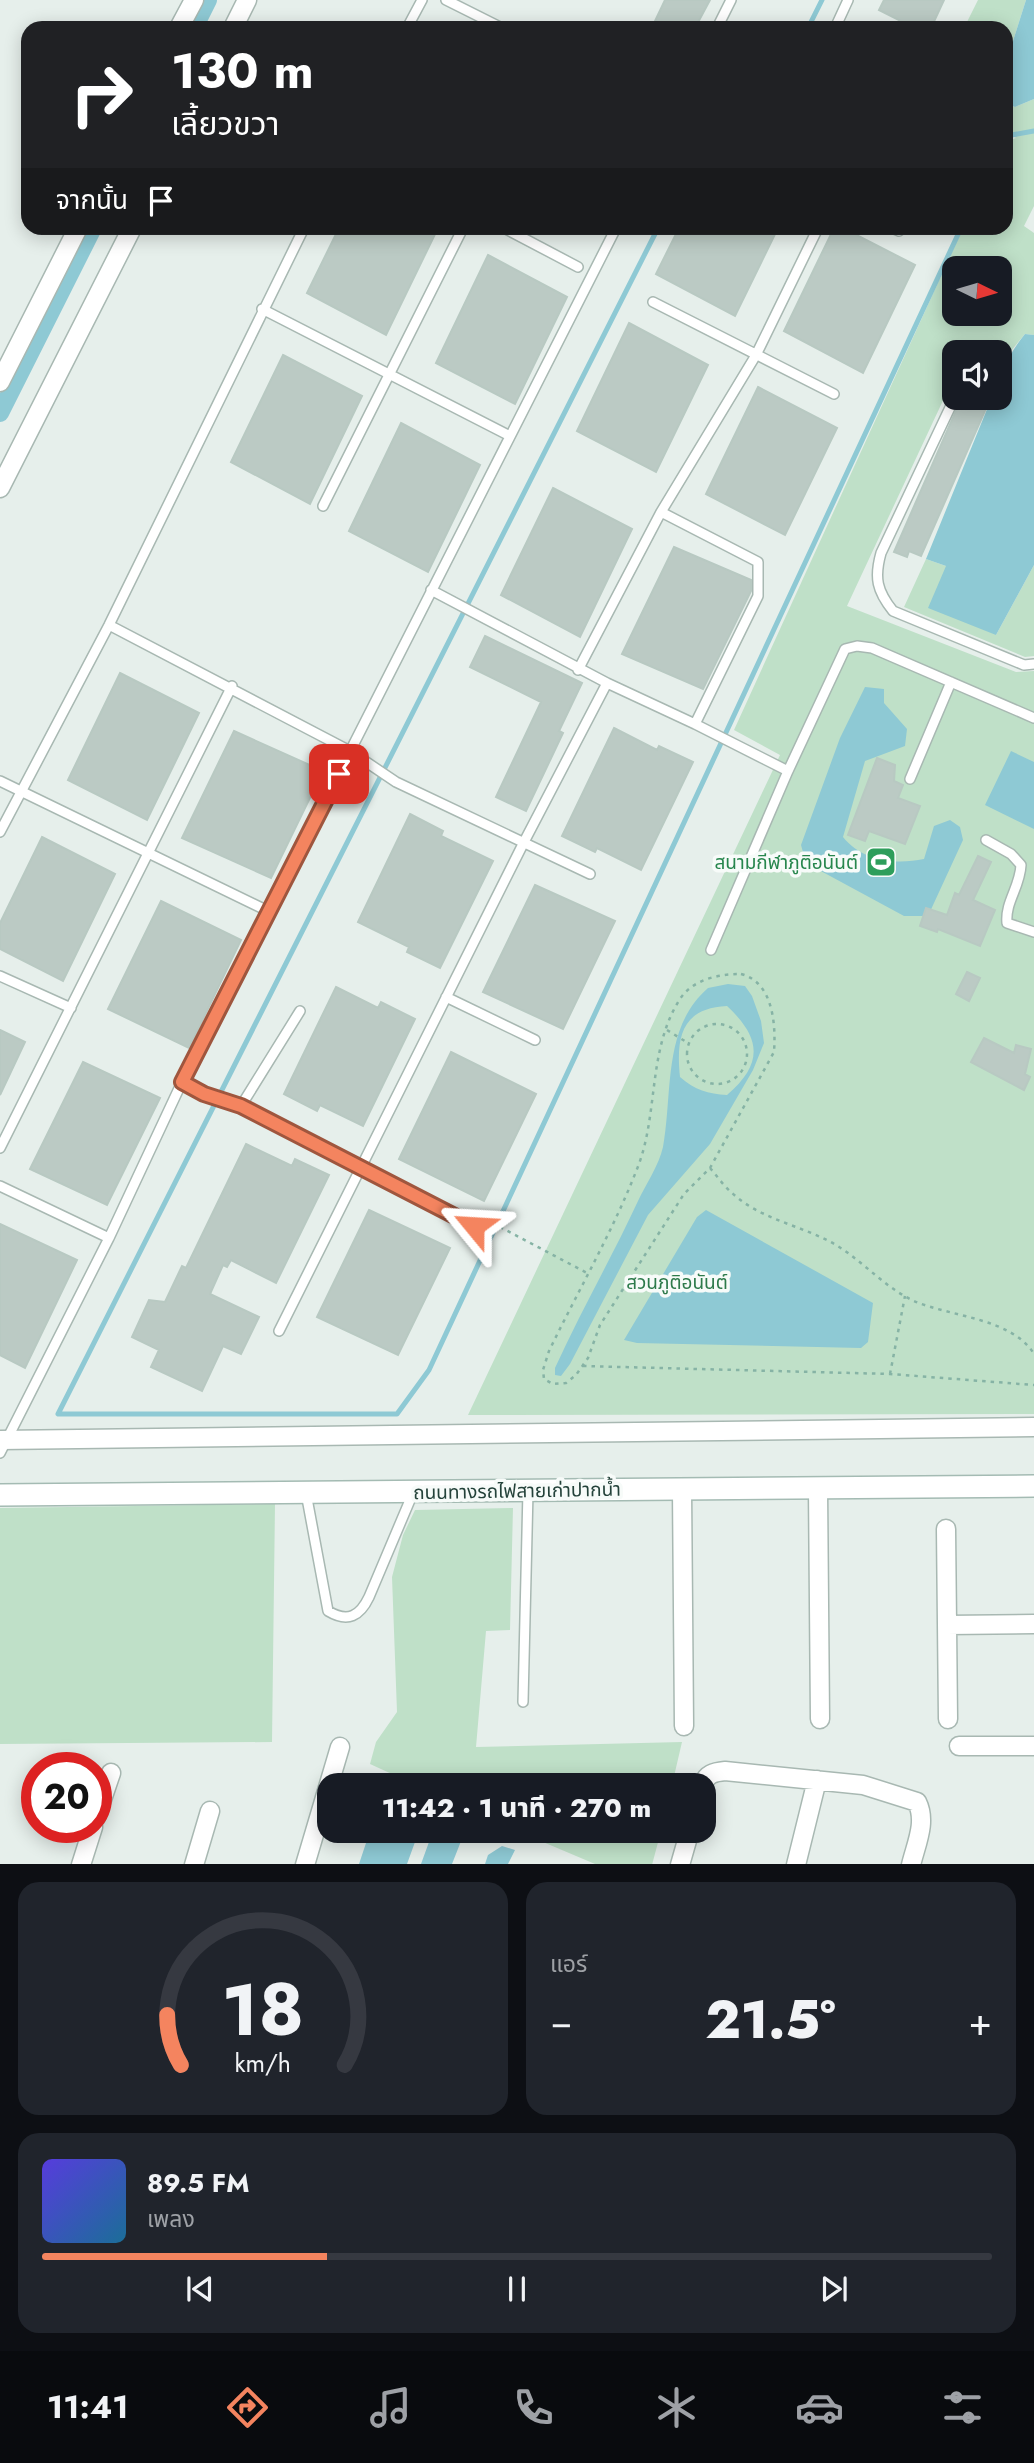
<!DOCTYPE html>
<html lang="th">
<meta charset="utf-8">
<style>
:root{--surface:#171b24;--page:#20242c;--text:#f1f3f6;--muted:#9ea1a6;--line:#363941;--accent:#f4845f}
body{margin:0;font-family:Jost,"Noto Sans Thai",sans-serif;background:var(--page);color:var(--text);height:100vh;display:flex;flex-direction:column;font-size:26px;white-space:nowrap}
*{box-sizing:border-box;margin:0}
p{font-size:23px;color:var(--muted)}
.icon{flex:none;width:38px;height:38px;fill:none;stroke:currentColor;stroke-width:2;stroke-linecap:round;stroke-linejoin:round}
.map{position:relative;height:1864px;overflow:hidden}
.drawer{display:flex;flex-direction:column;gap:18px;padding:18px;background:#0d0f14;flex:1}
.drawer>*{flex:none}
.guide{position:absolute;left:21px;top:21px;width:992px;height:214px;border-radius:21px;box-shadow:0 4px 18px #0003;background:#202124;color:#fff;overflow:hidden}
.needle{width:46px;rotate:95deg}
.fabs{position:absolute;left:942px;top:256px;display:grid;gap:14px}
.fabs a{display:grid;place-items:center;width:70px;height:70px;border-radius:14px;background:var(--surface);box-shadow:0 4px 18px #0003;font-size:35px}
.speed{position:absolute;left:21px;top:1752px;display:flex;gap:14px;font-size:35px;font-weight:700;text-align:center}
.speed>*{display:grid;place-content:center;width:91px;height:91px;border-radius:50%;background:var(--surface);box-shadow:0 4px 18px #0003;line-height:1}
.speed .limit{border:10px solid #d22;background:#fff;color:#111}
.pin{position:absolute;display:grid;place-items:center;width:60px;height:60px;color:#fff;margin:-30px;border-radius:14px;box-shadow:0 4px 10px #0006}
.me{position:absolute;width:77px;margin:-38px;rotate:297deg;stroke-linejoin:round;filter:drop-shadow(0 0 5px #0008)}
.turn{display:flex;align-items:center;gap:24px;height:147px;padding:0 35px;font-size:32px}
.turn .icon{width:91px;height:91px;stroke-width:2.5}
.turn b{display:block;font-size:49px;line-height:60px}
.then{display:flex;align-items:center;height:66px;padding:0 35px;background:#0003;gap:14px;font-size:26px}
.big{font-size:52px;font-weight:800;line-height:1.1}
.drawer .widget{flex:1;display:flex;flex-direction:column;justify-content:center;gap:10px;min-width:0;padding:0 24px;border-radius:21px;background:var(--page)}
.drawer .dial{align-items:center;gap:0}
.dial svg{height:182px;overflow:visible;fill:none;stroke:var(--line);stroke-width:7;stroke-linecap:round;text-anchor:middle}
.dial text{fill:var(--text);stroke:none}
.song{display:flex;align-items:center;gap:21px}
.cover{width:84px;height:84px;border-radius:10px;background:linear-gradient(135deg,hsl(250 70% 55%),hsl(200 70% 35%))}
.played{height:7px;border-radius:4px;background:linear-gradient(90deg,var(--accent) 30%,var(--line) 30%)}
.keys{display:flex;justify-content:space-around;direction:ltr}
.heat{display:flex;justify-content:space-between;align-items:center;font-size:38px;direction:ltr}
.drawer .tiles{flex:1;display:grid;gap:18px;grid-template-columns:1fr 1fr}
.widget:last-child{grid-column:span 2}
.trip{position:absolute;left:317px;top:1773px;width:399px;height:70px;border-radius:21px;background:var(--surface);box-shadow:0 4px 18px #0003;font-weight:800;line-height:70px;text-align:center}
.tab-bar{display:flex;height:112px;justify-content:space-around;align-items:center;background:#090b0e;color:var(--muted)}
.tab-bar .icon{width:49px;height:49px}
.tab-bar .current{color:var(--accent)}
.tab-bar b{font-size:32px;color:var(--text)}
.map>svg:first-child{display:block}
.green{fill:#bfe0c8;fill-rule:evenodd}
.water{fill:#8ec9d4;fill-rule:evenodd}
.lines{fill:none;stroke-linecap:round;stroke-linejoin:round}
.stream{stroke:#8ec9d4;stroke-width:5}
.canal{stroke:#8ec9d4;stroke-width:18}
.building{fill:#bbcac4;stroke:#b8c9c2;stroke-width:2}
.service-casing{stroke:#a8b8b2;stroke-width:12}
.minor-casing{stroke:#a8b8b2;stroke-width:21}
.secondary-casing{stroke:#a4bbb3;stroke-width:24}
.path{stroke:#86b3a5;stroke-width:2.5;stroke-dasharray:3.5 5;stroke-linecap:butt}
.service{stroke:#fff;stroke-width:9}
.minor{stroke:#fff;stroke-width:18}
.secondary{stroke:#fff;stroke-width:21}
.route-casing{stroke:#9f563e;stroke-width:18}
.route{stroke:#f4845f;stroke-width:12}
.labels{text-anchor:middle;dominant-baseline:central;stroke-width:7;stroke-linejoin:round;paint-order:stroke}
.leisure-label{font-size:19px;fill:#27864d;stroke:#f7fbf9;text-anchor:end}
.park-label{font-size:19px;fill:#2d7a4b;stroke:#f7fbf9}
.street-label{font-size:19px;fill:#24423a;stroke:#f7fbf9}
</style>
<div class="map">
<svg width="1034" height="1865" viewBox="0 0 1034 1865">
<rect width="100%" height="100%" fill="#e6efeb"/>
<!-- green -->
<path class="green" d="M978,0H1026L1006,63V28H964Z
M1034,99V206L1024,226L1034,233V335L1025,334L1010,352L1001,376L999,352H954V377L847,606L1016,672L1034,671V1414L468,1415L780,755L734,730L963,228H1006V141L1016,138L1006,132V103L1015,107ZM954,268H999V313H954Z
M926,559L946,566L996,635L1034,565V656L1025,657L904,607Z
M275,1504L272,1742L0,1744V1508Z
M513,1508L510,1630L486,1631L476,1747L682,1742L672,1785H416L370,1764L376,1742L397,1712L392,1577L403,1535L415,1510Z
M517,1831H661L652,1865L595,1864Z"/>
<!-- water -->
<path class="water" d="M1026,0H1034V99L1015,107L1006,103V63Z
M1025,334L1034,335V565L996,635L928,608L946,566L926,559L992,397H999C999,372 1009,354 1025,334Z
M865,687L884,689V703L907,729L905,746L865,761L843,837C862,861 895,865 924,859L934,826L950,820L960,827L963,840L928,916H904L806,863L801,845L840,738Z
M1011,751L1034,762V829L985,805Z
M728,984L745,986L752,996L761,1021L764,1043L753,1070L710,1144L648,1215L570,1364L561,1376L555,1375V1368C581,1311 612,1257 638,1201C646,1184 659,1165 663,1147C673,1093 662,1028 708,988ZM727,1006C761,1038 764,1063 727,1095C708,1094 695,1090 680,1077C676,1038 681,1008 727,1006Z
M706,1210L873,1303L868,1342L861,1348L637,1343L624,1340L697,1217Z
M370,1831H419L407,1864H359Z
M433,1831H465L452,1864H421Z
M502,1846L515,1850L508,1864H485L488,1855Z"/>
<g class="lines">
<!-- stream -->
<path class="stream" d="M808,28L822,0
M1006,136L1034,131
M658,228L58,1414H397L429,1370L961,228"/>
<!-- canal -->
<path class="canal" d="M194,28L208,0
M0,413L93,228"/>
</g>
<!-- building -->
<path class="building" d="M665,0H710L695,28H669L655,21Z
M884,0H944L931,28H895L899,20L879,10Z
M339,228H438L386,335L307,293Z
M679,228H778L735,316L656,274Z
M834,228H843L915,265L863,373L784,331Z
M488,255L567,297L515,404L436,363Z
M629,323L708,365L656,472L577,431Z
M283,355L362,396L310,504L231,462Z
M758,387L837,428L785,535L706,494Z
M962,397H991L921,556L909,551L907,557L894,552Z
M401,423L480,465L428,572L349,531Z
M553,488L632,529L580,637L501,595Z
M674,547L751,580V591L703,689L622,654Z
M485,636L582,683L559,731L563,733L526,811L496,797L541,702L470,667Z
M120,673L199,713L147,820L68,780Z
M614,728L657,750L659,746L693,762L641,870L597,848L595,852L562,836Z
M234,731L323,771L271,878L182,838Z
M877,758L895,765L894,781L903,785L898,798L920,806L905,844L869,831L865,841L848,835Z
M410,814L443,831L441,836L493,861L440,968L407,952L409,947L358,922Z
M42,837L115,874L63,981L0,949V923Z
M978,856L991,862L973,900L995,910L980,946L938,929L937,932L920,926L926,908L947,915L955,893L959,895Z
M535,885L615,921L563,1029L483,992Z
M161,901L241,940L189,1048L108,1009Z
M967,972L980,978L969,1001L956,994Z
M336,987L378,1008L381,1002L415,1019L363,1126L320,1105L317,1111L284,1094Z
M0,1030L25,1042L0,1095Z
M984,1038L1014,1053L1016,1045L1031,1049L1025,1074L1030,1077L1024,1090L971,1062Z
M451,1052L536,1094L484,1201L399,1159Z
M83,1062L160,1098L107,1205L30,1169Z
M246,1144L292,1166L295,1159L329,1175L276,1283L231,1260L227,1267L223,1265L210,1294L259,1317L241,1354L223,1346L202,1391L151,1367L159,1350L132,1337L149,1300L165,1302L182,1266L186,1268Z
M369,1210L450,1248L398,1355L317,1317Z
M0,1224L77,1260L25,1368L0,1355Z"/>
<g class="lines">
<!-- service casing -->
<g class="service-casing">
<path id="service" d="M446,0L502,28
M836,26L848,0
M407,28L422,0
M717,28L731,0
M504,228L578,267
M892,228L899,231
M653,302L834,394
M262,309L510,436
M955,397L881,553C874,578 877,591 893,611L1024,665L1034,664
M323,506L463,228
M109,625L350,751L396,782L590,874
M578,670L661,512L756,355L818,228
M607,683L695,724L758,596V562L661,512
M695,724L788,771
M910,779L951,682
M0,781L270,912
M0,832L109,625L304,228
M986,840L1011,854L1021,865C1020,887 1005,902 1007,923L1034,932
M711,950L788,771L845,649L857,646L872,648L1034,718
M0,976L71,1008
M446,997L535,1040
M182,1082L204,1094L241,1106L474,1226
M241,1106L300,1011
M0,1148L232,686
M0,1186L109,1238
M279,1331L524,842L607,683L431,590
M0,1453L109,1238L182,1082L616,228
M306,1493L328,1611C348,1623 360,1616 369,1597L413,1493
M523,1702L528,1491"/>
</g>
<!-- minor casing -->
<g class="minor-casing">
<path id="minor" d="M179,28L194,0
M233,28L247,0
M0,382L78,228
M0,488L132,228
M0,1440L1034,1427
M818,1488L820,1719
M682,1489L684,1726
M946,1529L948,1719
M947,1625L1034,1624
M959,1746H1034
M703,1785C706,1774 714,1772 725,1771L863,1785L917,1802C927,1822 916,1844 911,1865
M96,1817L111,1773
M81,1865L93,1827
M194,1865L210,1811
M305,1865L340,1747
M680,1865L690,1830
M796,1865L817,1780"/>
</g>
<!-- secondary casing -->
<g class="secondary-casing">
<path id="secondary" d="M0,1495L1034,1486"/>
</g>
<!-- path -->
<path class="path" d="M741,974C773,982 776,1024 774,1052L710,1168L684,1194L600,1325L588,1358L576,1375L566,1383L553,1384L544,1379L543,1370L549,1351C578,1291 613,1231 637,1169C659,1115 647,1050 680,999C693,979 719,974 741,974Z
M687 1054a30 30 0 1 1 60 0a30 30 0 1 1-60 0Z
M667,1030L688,1043
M710,1168C717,1176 723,1185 731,1192C760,1220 802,1225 836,1245C864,1262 884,1287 914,1301C951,1317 1012,1318 1034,1354
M485,1219L587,1273
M583,1366L890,1374L1034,1385
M890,1374L905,1296"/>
<!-- service -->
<use href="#service" class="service"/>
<!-- minor -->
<use href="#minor" class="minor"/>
<!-- secondary -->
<use href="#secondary" class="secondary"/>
</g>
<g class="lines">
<!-- route casing -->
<g class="route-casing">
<path id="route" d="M339,774L182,1082L204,1094L241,1106L474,1226"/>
</g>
<!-- route -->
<use href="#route" class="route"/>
</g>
<!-- icons -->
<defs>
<g id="stadium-square" transform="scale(1.575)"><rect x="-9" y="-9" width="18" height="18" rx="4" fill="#2e9e5b" stroke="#f7fbf9"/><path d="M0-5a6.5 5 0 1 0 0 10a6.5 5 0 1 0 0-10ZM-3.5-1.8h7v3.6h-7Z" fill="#fff"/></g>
</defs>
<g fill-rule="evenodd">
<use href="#stadium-square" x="881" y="862"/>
</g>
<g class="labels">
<!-- leisure labels -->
<g class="leisure-label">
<text x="858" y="862">สนามกีฬาภูติอนันต์</text>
</g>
<!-- park labels -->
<g class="park-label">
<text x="677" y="1282">สวนภูติอนันต์</text>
</g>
<!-- street labels -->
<g class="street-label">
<text transform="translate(517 1491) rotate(-1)">ถนนทางรถไฟสายเก่าปากน้ำ</text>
</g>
</g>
</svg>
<div class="fabs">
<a><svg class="needle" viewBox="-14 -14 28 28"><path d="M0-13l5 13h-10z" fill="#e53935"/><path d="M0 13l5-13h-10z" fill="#9ea1a6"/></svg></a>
<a><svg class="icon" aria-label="sound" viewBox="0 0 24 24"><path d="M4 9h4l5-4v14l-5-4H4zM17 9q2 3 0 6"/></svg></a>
</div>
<div class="speed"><div class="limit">20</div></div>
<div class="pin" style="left:339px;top:774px;background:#d93025"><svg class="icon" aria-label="arrive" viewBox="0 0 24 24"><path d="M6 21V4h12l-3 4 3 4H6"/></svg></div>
<svg class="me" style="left:474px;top:1226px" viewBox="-20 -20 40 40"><path d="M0-17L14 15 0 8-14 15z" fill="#f4845f" stroke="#fff" stroke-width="4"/></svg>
<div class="trip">11:42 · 1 นาที · 270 m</div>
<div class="guide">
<div class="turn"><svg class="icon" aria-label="right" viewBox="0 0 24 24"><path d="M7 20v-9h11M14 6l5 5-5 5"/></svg><div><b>130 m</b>เลี้ยวขวา</div></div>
<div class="then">จากนั้น<svg class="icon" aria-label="arrive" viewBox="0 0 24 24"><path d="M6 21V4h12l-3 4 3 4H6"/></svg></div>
</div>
</div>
<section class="drawer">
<div class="tiles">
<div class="widget dial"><svg viewBox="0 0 100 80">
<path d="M14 69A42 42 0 1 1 86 69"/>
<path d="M14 69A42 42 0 0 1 8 47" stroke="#f4845f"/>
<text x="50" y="56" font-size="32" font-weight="700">18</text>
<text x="50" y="72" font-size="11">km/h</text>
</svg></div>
<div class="widget"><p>แอร์</p>
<div class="heat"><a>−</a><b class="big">21.5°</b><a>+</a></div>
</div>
<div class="widget">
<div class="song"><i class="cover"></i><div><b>89.5 FM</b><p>เพลง</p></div></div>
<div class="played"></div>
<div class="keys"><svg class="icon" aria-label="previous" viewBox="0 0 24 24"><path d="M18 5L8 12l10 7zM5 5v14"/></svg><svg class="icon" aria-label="pause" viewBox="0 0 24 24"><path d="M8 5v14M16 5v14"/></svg><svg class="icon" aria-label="next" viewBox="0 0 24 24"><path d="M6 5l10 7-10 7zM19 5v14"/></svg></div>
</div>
</div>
</section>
<nav class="tab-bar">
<b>11:41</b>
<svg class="icon current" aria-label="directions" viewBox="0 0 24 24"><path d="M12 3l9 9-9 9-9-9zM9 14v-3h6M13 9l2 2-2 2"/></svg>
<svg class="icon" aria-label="music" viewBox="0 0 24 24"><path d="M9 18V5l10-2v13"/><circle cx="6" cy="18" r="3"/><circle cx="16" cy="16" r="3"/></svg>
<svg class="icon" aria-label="phone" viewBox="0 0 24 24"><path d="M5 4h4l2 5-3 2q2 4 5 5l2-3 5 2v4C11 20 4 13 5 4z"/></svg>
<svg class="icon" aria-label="climate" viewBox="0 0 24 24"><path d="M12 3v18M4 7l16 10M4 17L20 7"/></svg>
<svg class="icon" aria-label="car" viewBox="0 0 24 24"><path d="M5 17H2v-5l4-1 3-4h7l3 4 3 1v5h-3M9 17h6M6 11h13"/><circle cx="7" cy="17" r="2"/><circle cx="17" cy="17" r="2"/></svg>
<svg class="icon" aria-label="filters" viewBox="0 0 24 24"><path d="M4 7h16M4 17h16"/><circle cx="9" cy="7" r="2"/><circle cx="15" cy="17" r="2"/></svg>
</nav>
